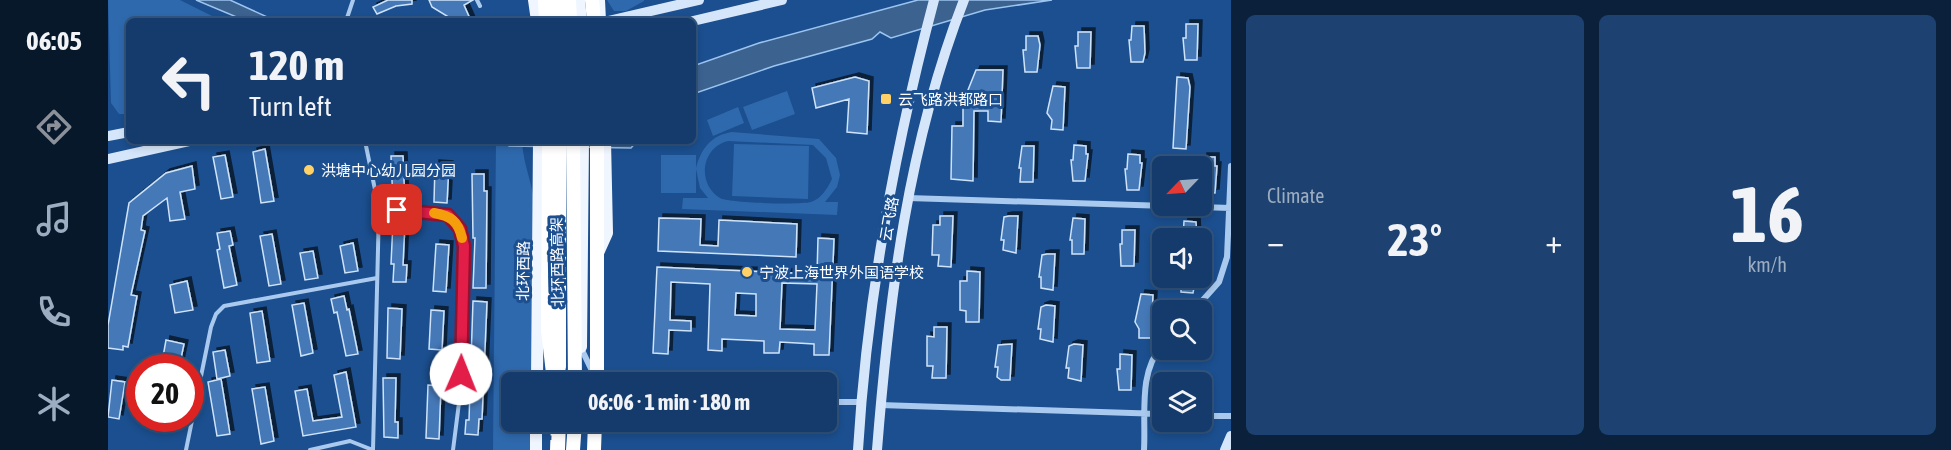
<!DOCTYPE html>
<meta charset="utf-8">
<style>
:root{--surface:#143b6b;--page:#1d4271;--text:#f1f3f6;--muted:#9dadc1;--line:#33557e;--accent:#8c9099}
body{margin:0;font-family:"Asap Condensed","Noto Sans SC",sans-serif;background:var(--page);color:var(--text);height:100vh;display:flex;flex-direction:column;font-size:22px;white-space:nowrap}
*{box-sizing:border-box;margin:0}
p{font-size:20px;color:var(--muted)}
.icon{flex:none;width:33px;height:33px;fill:none;stroke:currentColor;stroke-width:2;stroke-linecap:round;stroke-linejoin:round}
.map{position:relative;flex:1;overflow:hidden}
.panel{display:flex;flex-direction:column;gap:15px;padding:15px;background:#0b203b;width:720px}
.panel>*{flex:none}
.guide{position:absolute;left:18px;top:18px;width:570px;height:126px;border-radius:9px;box-shadow:0 3px 9px #0003,0 0 0 2px var(--line);background:#143b6b;color:var(--text);overflow:hidden}
.needle{width:39px;rotate:245deg}
.buttons{position:absolute;left:1044px;top:156px;display:grid;gap:12px}
.buttons a{display:grid;place-items:center;width:60px;height:60px;border-radius:9px;background:var(--surface);box-shadow:0 3px 9px #0003,0 0 0 2px var(--line);font-size:30px}
.speed{position:absolute;left:18px;top:354px;display:flex;gap:12px;font-size:30px;font-weight:700;text-align:center}
.speed>*{display:grid;place-content:center;width:78px;height:78px;border-radius:50%;background:var(--surface);box-shadow:0 3px 9px #0003,0 0 0 2px var(--line);line-height:1}
.speed .limit{border:9px solid #d22;background:#fff;color:#111}
.pin{position:absolute;display:grid;place-items:center;width:51px;height:51px;color:#fff;margin:-26px;border-radius:12px;box-shadow:0 3px 9px #0006}
.me{position:absolute;width:66px;margin:-33px;rotate:1deg;stroke-linejoin:round;filter:drop-shadow(0 0 4px #0008)}
.turn{display:flex;align-items:center;gap:21px;height:126px;padding:0 24px;font-size:27px}
.turn .icon{width:78px;height:78px;stroke-width:2.5}
.turn b{display:block;font-size:42px;line-height:51px}
.big{font-size:45px;font-weight:700;line-height:1.1}
.panel .widget{flex:1;display:flex;flex-direction:column;justify-content:center;gap:9px;min-width:0;padding:0 21px;border-radius:9px;background:var(--page)}
.panel .dial{align-items:center;gap:0}
.dial b{font-size:78px;line-height:1}
.heat{display:flex;justify-content:space-between;align-items:center;font-size:33px;direction:ltr}
.panel .tiles{flex:1;display:grid;gap:15px;grid-template-columns:repeat(2,1fr)}
.trip{position:absolute;left:393px;top:372px;width:336px;height:60px;border-radius:9px;background:var(--surface);box-shadow:0 3px 9px #0003,0 0 0 2px var(--line);font-weight:700;line-height:60px;text-align:center}
main{display:flex;flex:1;min-height:0}
.dock{display:flex;flex-direction:column;width:108px;justify-content:space-around;align-items:center;background:#08182b;color:var(--muted)}
.dock .icon{width:42px;height:42px}
.dock .on{color:var(--accent)}
.dock b{font-size:27px;color:var(--text)}
.map>svg:first-child{display:block}
.green{fill:#2e69ad;fill-rule:evenodd}
.water{fill:#3c6290;stroke:#9cc4f0;stroke-width:1.5}
.building{fill:#4478b7;stroke:#cfe3fa;stroke-width:1.5;fill-rule:evenodd;filter:url(#shadow)}
.lines{fill:none;stroke-linecap:round;stroke-linejoin:round}
.lane{stroke:#a9c9ee;stroke-width:4}
.street{stroke:#a9c9ee;stroke-width:6}
.secondary{stroke:#d6e6fa;stroke-width:10}
.primary{stroke:#f0f6ff;stroke-width:12}
.highway{stroke:#fff;stroke-width:14}
.rail{stroke:#fff;stroke-width:2;stroke-dasharray:10 4.5;stroke-linecap:butt}
.highway-bridge{stroke:#fff;stroke-width:14}
.route-casing{stroke:#92132f;stroke-width:15}
.route{stroke:#e11d48;stroke-width:10}
.slow{stroke:#f59e0b;stroke-width:10}
.poi-dot{fill:#ffd166;stroke:#1b4f8f;stroke-width:2}
.labels{text-anchor:middle;dominant-baseline:central;stroke-width:6;stroke-linejoin:round;paint-order:stroke}
.poi-label{font-size:15px;fill:#fff;stroke:#1b4f8f;text-anchor:start}
.street-label{font-size:15px;fill:#fff;stroke:#1b4f8f}
</style>
<main>
<nav class="dock">
<b>06:05</b>
<svg class="icon on" aria-label="directions" viewBox="0 0 24 24"><path d="M12 3l9 9-9 9-9-9zM9 14v-3h6M13 9l2 2-2 2"/></svg>
<svg class="icon" aria-label="music" viewBox="0 0 24 24"><path d="M9 18V5l10-2v13"/><circle cx="6" cy="18" r="3"/><circle cx="16" cy="16" r="3"/></svg>
<svg class="icon" aria-label="phone" viewBox="0 0 24 24"><path d="M5 4h4l2 5-3 2q2 4 5 5l2-3 5 2v4C11 20 4 13 5 4z"/></svg>
<svg class="icon" aria-label="climate" viewBox="0 0 24 24"><path d="M12 3v18M4 7l16 10M4 17L20 7"/></svg>
</nav>
<div class="map">
<svg width="1123" height="450" viewBox="0 0 1123 450">
<defs>
<filter id="shadow"><feDropShadow dx="4" dy="-4" stdDeviation="0" flood-color="#0009"/></filter>
</defs>
<rect width="100%" height="100%" fill="#1b4f8f"/>
<!-- green -->
<path class="green" d="M0,0H72L114,21H21V114H11L3,103Z
M499,0H536V1L518,11H506Z
M679,91L687,114L644,130L635,107Z
M630,107L636,123L605,136L599,120Z
M624,132L711,139L728,158L732,175L729,187L717,202H730L729,215L574,209L575,198H600L592,188L588,169V193H553V155H588V168C593,149 603,135 624,132ZM620,141L705,145L718,158L724,179C719,189 714,198 703,202C693,205 620,203 612,198C588,183 594,147 620,141Z
M388,141H414C415,166 427,188 427,213C429,269 425,326 425,382H404V422H423L422,450H385Z
M626,144L701,146L700,199L624,196Z"/>
<!-- water -->
<path class="water" d="M88,0H122L168,21H138Z
M944,0L877,10L783,38L772,32L764,39L666,66L585,94V66L651,43L810,0Z
M398,141H529L523,148L401,146Z"/>
<!-- building -->
<path class="building" d="M280,0H304V4L288,6L269,14L265,7Z
M321,0H365L356,5L363,21H347L324,7Z
M1078,24H1090L1089,60H1077L1075,38H1078Z
M1024,26H1036L1037,53L1035,62H1023L1021,40H1023Z
M970,32H983L982,68H969L967,46H970Z
M918,36H930L932,45L929,72H917L915,50H918Z
M868,70H895L893,122L880,121V111H866L865,181L843,179L844,126H855V99H859L860,90Z
M747,77L761,81L759,134L739,132L741,99L708,108L704,88Z
M1069,77L1080,78L1082,87L1078,149L1065,148Z
M945,86L957,87L955,130L943,129L944,120L939,113Z
M966,145L978,146V154H980L977,181H965L963,160H965Z
M914,146H926L925,182H912L913,168H911Z
M157,149L166,201L153,203L145,152Z
M1020,154L1032,155V163H1034L1031,190H1019L1017,169H1019Z
M117,155L125,197L113,199L105,157Z
M283,156H295L297,204H285Z
M1095,157H1107V166H1109L1107,193L1094,192Z
M327,164L341,165L339,203L326,202Z
M84,166L87,189L72,192L77,219L62,221L59,198L35,216L33,230L37,231L23,295L29,296L20,347L15,346V350L0,348V325L21,203L58,173Z
M364,174H376V191H379L378,288H365L367,238H365Z
M832,216H845L843,267L830,266L831,255H824L825,225H832Z
M901,216H910L908,253L895,250L896,240H893L896,217Z
M551,218L593,219L592,245L610,246L611,220L689,224L688,257L550,251Z
M965,218L977,219L976,254H964V240H962Z
M1076,221L1088,222L1089,238H1075Z
M285,222L297,223L295,265H299L298,282H285L286,264H283Z
M1014,230H1027L1026,266H1013L1012,244H1014Z
M122,231L125,245L121,246L129,285L116,288L109,250L112,249L109,233Z
M164,234L173,284L161,286L152,236Z
M710,238L726,239L721,355H706V344L672,342L671,353H656V341L614,339V351L600,350L602,284L563,282L562,320L583,321V331L561,330L560,354L545,353L549,267L709,274ZM674,283L709,284L707,330L672,329ZM628,293L648,294V316L627,315Z
M245,243L250,271L237,273L232,246Z
M328,244L341,245L338,292L325,291Z
M205,251L210,278L197,280L192,253Z
M939,254H947L945,290L933,288V277H931L934,255Z
M859,271L872,272L871,322H858V311L852,310V281H859Z
M1073,278H1088L1085,293L1073,292Z
M79,281L85,310L67,313L62,285Z
M1033,294L1045,295L1043,338H1031V329L1027,322Z
M236,296L239,310L241,309L250,354L238,356L229,312L226,313L223,299Z
M365,301L379,302L374,419H371L370,435L357,434L358,420H361Z
M196,303L205,353L193,356L184,305Z
M938,305L947,306L945,342L932,339L933,329H930L933,307Z
M280,308L294,309L292,359L279,358Z
M323,310L336,311L334,350L321,349Z
M154,311L162,361L149,363L142,313Z
M826,327H839L838,378H824L825,366H819V336L826,337Z
M58,340L76,344L71,368H53Z
M904,344L902,380H893L889,377L890,367H887L890,345Z
M966,344L975,345L973,381L960,378L961,368H958L961,346Z
M117,350L122,376L109,379L105,352Z
M1012,354L1024,355L1023,390H1011L1009,369H1012Z
M238,372L248,427L195,436L187,391L199,389L205,421L234,417L226,375Z
M275,378H288L287,422H290V438L276,437Z
M113,379L122,434L109,436L100,382Z
M4,380L17,382L11,419L0,417Z
M320,385L333,386L331,439L318,438Z
M157,387L166,441L153,444L144,389Z
M47,418H64L61,432L44,429Z"/>
<g class="lines">
<!-- lane -->
<path class="lane" d="M369,0L372,6
M238,21L245,0
M257,141L271,209L265,450
M271,209L340,215L352,229L356,246L352,395L345,450
M78,450L103,327L108,314L116,306L269,278
M202,450L242,441L265,450"/>
<!-- street -->
<path class="street" d="M800,198L1123,208
M1086,310L1111,282L1119,257L1123,166
M473,348L487,377
M718,402H753
M772,405L1054,414
M1094,416H1123
M1036,450C1038,416 1030,372 1054,346"/>
<!-- secondary -->
<path class="secondary" d="M500,21L591,0
M585,21L674,0
M0,136L21,132
M0,159L81,141
M750,450C759,298 787,147 826,0
M769,450C781,298 800,143 856,0
M1117,450L1123,436"/>
<!-- primary -->
<path class="primary" d="M426,0L429,21
M471,0L473,21
M491,0L492,21
M490,253L499,233L497,141
M473,347L475,141
M429,382L431,141
M428,450V422"/>
<!-- highway -->
<path class="highway" d="M437,0L438,21
M450,0L451,21
M461,0L462,21
M484,0L486,21
M441,141L440,330L446,382
M451,141V367
M465,141L467,382
M450,450L451,422
M465,450L467,422
M486,450L487,422"/>
<!-- rail -->
<path class="rail" d="M440,0L441,21
M452,0V21
M443,141L444,382
M454,141L455,382
M443,450L444,422
M454,450V422"/>
<!-- highway-bridge -->
<path class="highway-bridge" d="M489,382V141"/>
</g>
<g class="lines">
<!-- route casing -->
<g class="route-casing">
<path id="route" d="M289,210L340,215L352,229L356,246L353,374"/>
</g>
<!-- route -->
<use href="#route" class="route"/>
<!-- slow -->
<path class="slow" d="M326,213C343,216 350,221 354,238"/>
</g>
<!-- markers -->
<g class="poi-dot">
<rect x="772" y="93" width="12" height="12" rx="3"/>
<circle cx="201" cy="170" r="6"/>
<circle cx="639" cy="272" r="6"/>
</g>
<g class="labels">
<!-- poi labels -->
<g class="poi-label">
<text x="790" y="99">云飞路洪都路口</text>
<text x="213" y="170">洪塘中心幼儿园分园</text>
<text x="651" y="272">宁波上海世界外国语学校</text>
</g>
<!-- street labels -->
<g class="street-label">
<text transform="translate(781 219) rotate(-80)">云飞路</text>
<text transform="translate(449 262) rotate(-91)">北环西路高架</text>
<text transform="translate(415 271) rotate(-89)">北环西路</text>
</g>
</g>
</svg>
<div class="buttons">
<a><svg class="needle" viewBox="-14 -14 28 28"><path d="M0-13l5 13h-10z" fill="#e53935"/><path d="M0 13l5-13h-10z" fill="#9dadc1"/></svg></a>
<a><svg class="icon" aria-label="sound" viewBox="0 0 24 24"><path d="M4 9h4l5-4v14l-5-4H4zM17 9q2 3 0 6"/></svg></a>
<a><svg class="icon" aria-label="search" viewBox="0 0 24 24"><circle cx="10" cy="10" r="6"/><path d="M15 15l6 6"/></svg></a>
<a><svg class="icon" aria-label="layers" viewBox="0 0 24 24"><path d="M12 4l9 5-9 5-9-5zM3 14l9 5 9-5"/></svg></a>
</div>
<div class="speed"><div class="limit">20</div></div>
<div class="pin" style="left:289px;top:210px;background:#d93025"><svg class="icon" aria-label="arrive" viewBox="0 0 24 24"><path d="M6 21V4h12l-3 4 3 4H6"/></svg></div>
<svg class="me" style="left:353px;top:374px" viewBox="-20 -20 40 40"><circle r="19" fill="#fff"/><path d="M0-13L10 11 0 6-10 11z" fill="#e11d48"/></svg>
<div class="trip">06:06 · 1 min · 180 m</div>
<div class="guide">
<div class="turn"><svg class="icon" aria-label="left" viewBox="0 0 24 24"><path d="M17 20v-9H6M10 6l-5 5 5 5"/></svg><div><b>120 m</b>Turn left</div></div>
</div>
</div>
<section class="panel">
<div class="tiles">
<div class="widget"><p>Climate</p>
<div class="heat"><a>−</a><b class="big">23°</b><a>+</a></div>
</div>
<div class="widget dial"><b>16</b><p>km/h</p></div>
</div>
</section>
</main>
